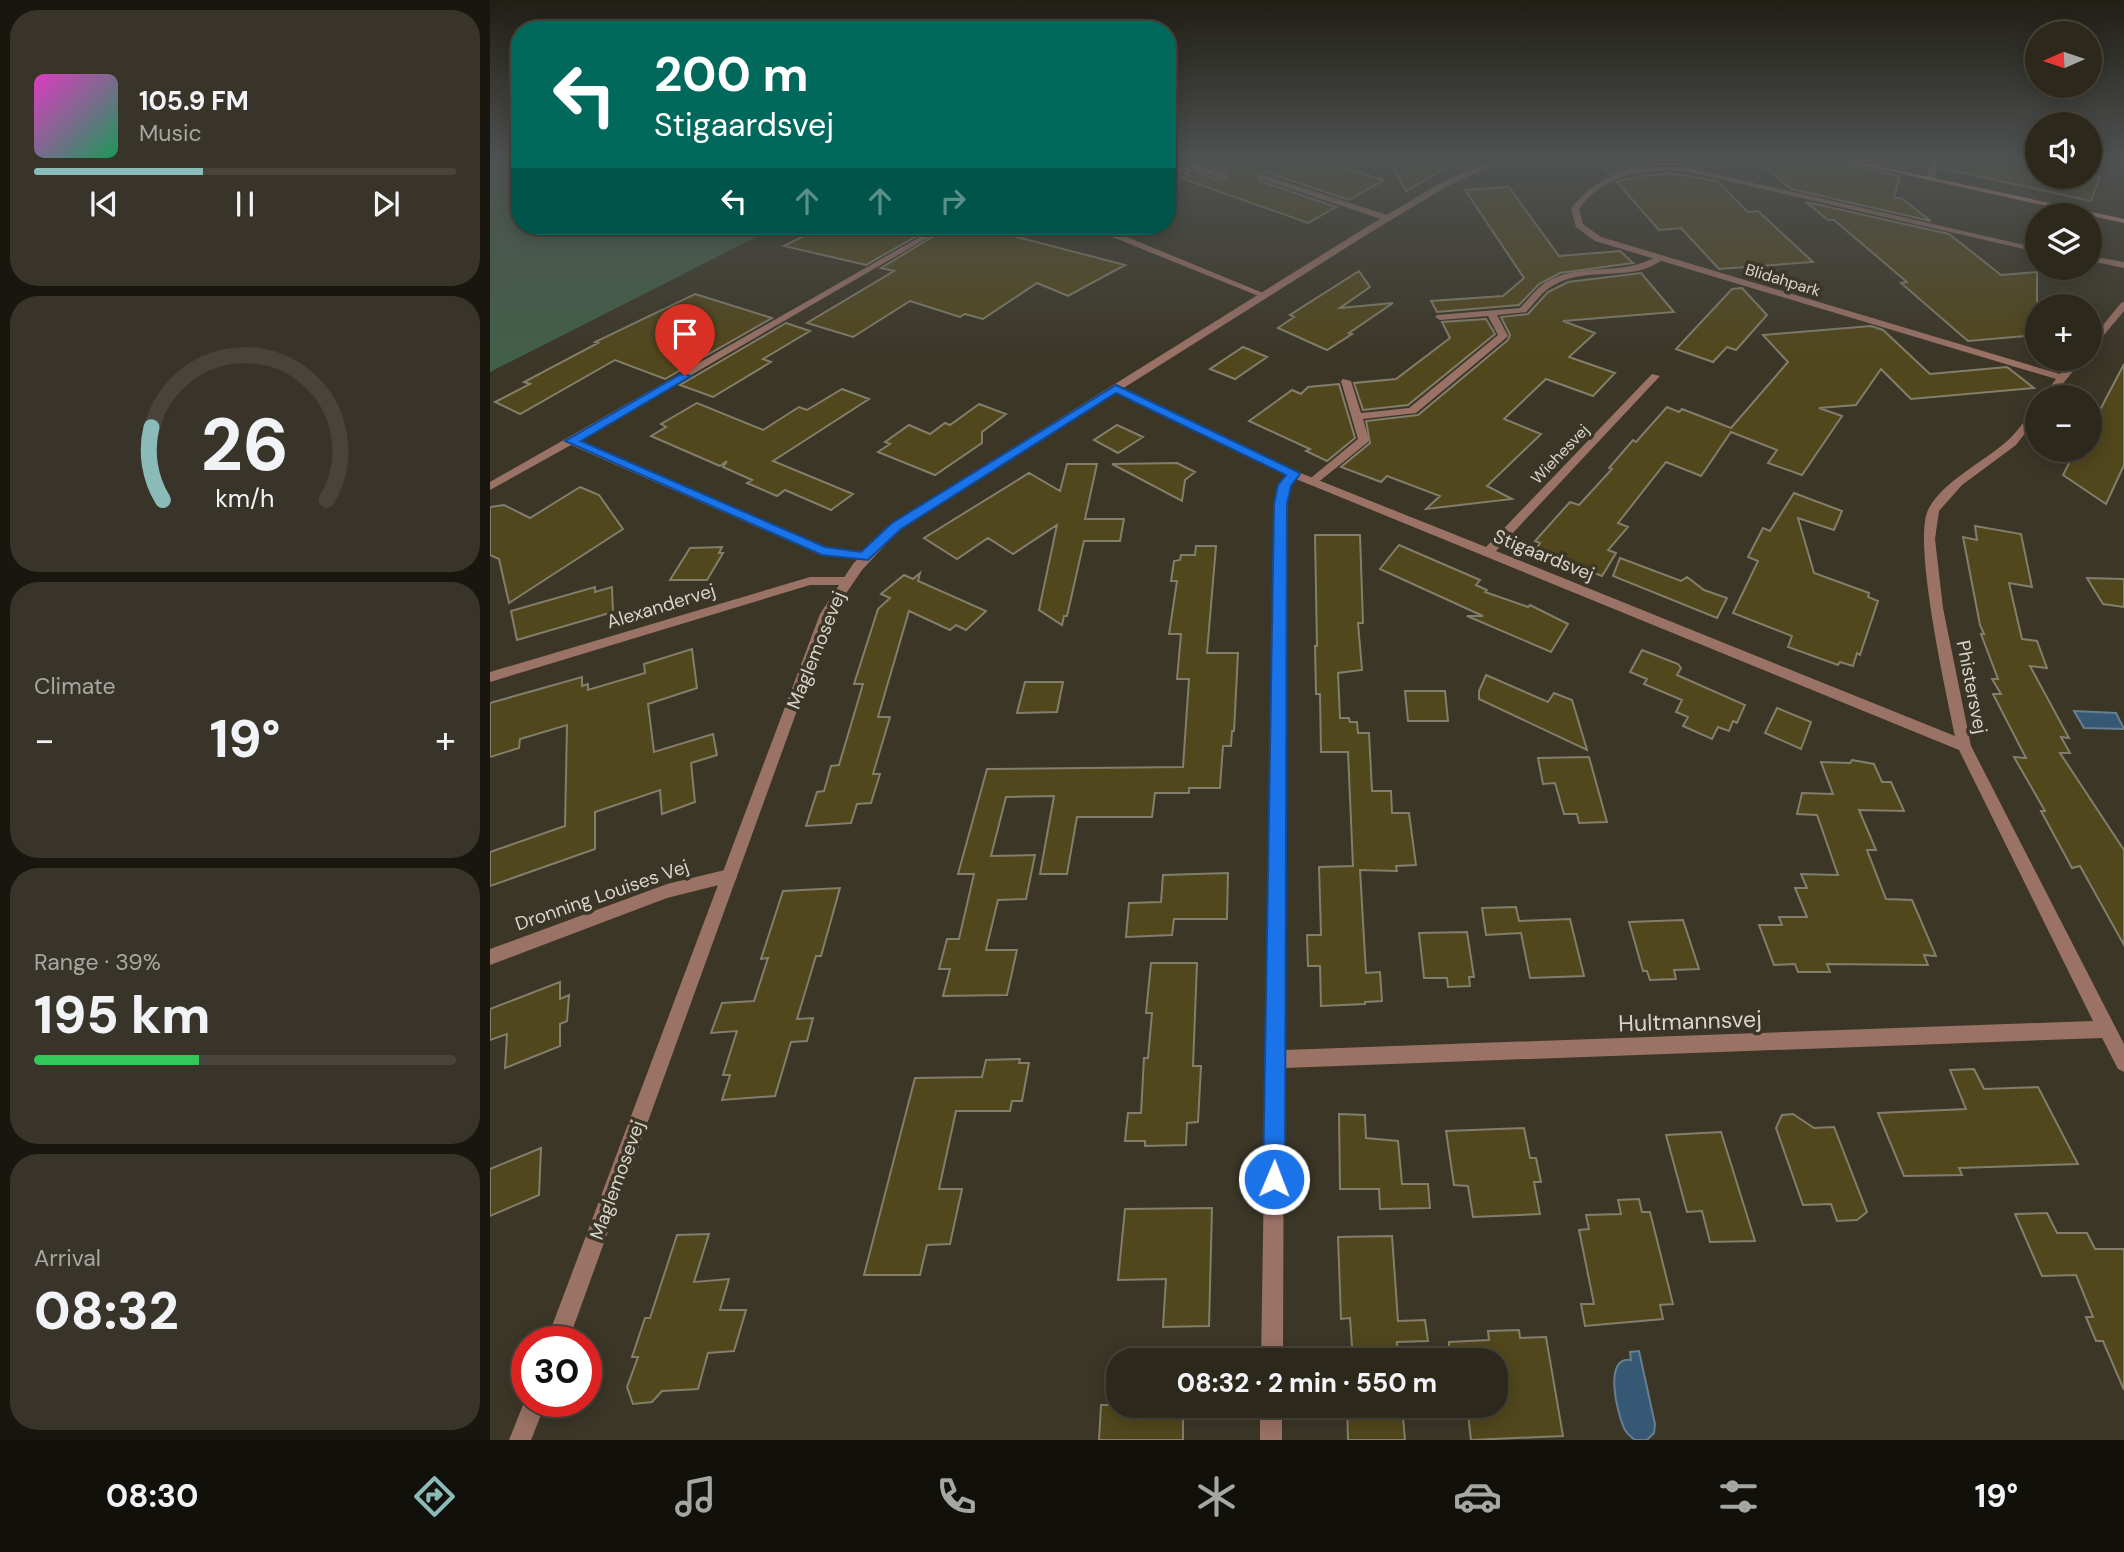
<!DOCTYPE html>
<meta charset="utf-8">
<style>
:root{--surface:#2c281c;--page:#383429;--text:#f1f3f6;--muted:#a6a6a3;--line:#48443b;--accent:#8bbbb9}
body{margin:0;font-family:"DM Sans",sans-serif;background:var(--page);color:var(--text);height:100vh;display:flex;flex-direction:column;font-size:26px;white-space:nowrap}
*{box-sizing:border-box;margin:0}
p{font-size:23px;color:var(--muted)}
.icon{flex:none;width:38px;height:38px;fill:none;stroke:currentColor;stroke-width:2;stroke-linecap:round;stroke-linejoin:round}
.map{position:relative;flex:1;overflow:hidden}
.details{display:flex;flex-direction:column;gap:10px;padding:10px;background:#18160f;width:490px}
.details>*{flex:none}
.guide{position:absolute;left:21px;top:21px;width:665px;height:214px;border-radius:28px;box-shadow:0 4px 18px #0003,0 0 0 2px var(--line);background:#00695c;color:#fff;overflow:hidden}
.needle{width:46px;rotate:267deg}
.fabs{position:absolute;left:1535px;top:21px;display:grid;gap:14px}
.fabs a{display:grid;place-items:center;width:77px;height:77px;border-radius:50%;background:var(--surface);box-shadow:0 4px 18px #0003,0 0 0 2px var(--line);font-size:35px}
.speed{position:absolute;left:21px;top:1326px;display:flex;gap:14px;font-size:35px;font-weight:700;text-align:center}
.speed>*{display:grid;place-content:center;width:91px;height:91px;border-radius:50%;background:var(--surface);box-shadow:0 4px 18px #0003,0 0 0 2px var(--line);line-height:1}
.speed .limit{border:10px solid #d22;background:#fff;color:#111}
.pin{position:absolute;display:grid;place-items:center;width:60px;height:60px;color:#fff;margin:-72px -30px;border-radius:50% 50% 50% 0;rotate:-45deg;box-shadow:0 0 7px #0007}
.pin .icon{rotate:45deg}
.me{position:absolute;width:77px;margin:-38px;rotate:1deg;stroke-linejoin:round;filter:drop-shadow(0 0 5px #0008)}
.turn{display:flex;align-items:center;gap:24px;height:147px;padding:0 28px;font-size:32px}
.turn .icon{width:91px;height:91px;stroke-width:2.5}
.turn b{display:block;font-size:49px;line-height:60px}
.lanes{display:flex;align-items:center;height:66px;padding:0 28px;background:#0003;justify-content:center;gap:35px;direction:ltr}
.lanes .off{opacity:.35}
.big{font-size:52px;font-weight:800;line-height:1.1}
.details .card{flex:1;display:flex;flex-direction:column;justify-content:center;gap:10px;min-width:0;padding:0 24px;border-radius:28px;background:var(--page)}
.details .dial{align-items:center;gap:0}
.dial svg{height:182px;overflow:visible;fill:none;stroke:var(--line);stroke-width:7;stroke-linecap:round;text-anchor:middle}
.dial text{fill:var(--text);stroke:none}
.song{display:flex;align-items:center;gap:21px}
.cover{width:84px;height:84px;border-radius:10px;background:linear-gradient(135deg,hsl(310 70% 55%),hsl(150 70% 35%))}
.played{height:7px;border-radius:4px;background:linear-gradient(90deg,var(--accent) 40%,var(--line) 40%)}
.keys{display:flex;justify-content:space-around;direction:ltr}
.heat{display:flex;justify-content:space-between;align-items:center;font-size:38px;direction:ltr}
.charge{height:10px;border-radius:5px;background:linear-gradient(90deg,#34c759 39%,var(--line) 0)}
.trip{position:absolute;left:616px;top:1348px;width:402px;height:70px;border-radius:28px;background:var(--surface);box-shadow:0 4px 18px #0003,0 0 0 2px var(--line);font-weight:800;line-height:70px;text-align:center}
.tabs{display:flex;height:112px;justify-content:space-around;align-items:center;background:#12100b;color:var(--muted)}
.tabs .icon{width:49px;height:49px}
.tabs .on{color:var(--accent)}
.tabs b{font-size:32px;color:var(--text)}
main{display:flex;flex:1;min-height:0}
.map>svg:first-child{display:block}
.green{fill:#425f49}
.water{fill:#375875;stroke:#677e8f;stroke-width:2}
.building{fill:#51471c;stroke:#837e6b;stroke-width:2}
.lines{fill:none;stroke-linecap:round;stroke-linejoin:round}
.service{fill:#9b7266;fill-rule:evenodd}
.minor{fill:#9b7266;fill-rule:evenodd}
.tertiary{fill:#9b7266;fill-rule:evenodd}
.secondary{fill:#d39380;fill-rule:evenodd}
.route{fill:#1a73e8;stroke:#114b97;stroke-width:2}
.labels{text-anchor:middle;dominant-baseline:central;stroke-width:7;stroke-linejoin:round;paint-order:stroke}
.far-street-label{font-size:16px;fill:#d7d5cb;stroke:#3b3626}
.street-label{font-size:19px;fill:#d7d5cb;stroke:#3b3626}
.near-street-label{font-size:23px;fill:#d7d5cb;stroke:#3b3626}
</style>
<main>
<section class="details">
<div class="card">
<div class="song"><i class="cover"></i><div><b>105.9 FM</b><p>Music</p></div></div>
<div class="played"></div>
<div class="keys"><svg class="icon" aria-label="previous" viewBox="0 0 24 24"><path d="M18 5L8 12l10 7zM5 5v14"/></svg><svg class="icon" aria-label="pause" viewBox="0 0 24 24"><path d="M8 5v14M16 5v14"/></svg><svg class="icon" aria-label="next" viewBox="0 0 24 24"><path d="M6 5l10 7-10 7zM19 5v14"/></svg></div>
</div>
<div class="card dial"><svg viewBox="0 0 100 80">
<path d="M14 69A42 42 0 1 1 86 69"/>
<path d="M14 69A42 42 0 0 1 9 37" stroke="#8bbbb9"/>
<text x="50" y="56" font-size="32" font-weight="700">26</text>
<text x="50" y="72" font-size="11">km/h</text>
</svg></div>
<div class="card"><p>Climate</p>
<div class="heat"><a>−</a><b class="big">19°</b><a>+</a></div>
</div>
<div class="card"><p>Range · 39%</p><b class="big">195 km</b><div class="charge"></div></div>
<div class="card"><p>Arrival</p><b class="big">08:32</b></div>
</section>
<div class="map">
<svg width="1634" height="1440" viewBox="0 0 1634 1440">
<rect width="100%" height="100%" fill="#3b3626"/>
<!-- green -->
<path class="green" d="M0,156H30V226H288L0,372Z"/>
<!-- water -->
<path class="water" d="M1584,711L1626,713L1634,729L1594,728Z
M1149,1351L1165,1424L1164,1433L1157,1440H1145C1141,1437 1136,1433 1134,1428C1127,1412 1113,1356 1141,1360L1140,1352Z"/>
<!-- building -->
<path class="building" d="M718,156H743L770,165L789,156H816L894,180L859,200L775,172L769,173L770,181L846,207L818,223L691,178L699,175L686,170L692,167L728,180L738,177L736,172L704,162Z
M919,156H977L916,191L898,157Z
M1103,156H1200L1214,169L1194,164H1164L1120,175Z
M1262,156H1327L1329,159L1410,176L1404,198H1411L1441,221L1301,189Z
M1352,156H1415L1412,168Z
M1453,156H1547L1540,177H1610L1601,201L1450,168Z
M1179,173L1227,181L1258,212L1268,211L1323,262L1229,269L1191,228L1169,230L1127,182L1150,176Z
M1019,187L1069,256L1130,251L1143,263L1070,273L1049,284L1029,305L947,312L941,301L1013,296L1034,278L975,190Z
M1316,202L1459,234L1511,275L1547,272V335L1478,341L1411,283L1417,282L1344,220H1338Z
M333,226H444L376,265L294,246Z
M460,226H485L635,265L578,296L547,283L493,319L475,314L470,317L420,301L363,337L317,323L404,271L391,268Z
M869,271L880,287L850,308L903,303L859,333L862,334L837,350L788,328L804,317L800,315Z
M1151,273L1184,312L1073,321L1105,333L1079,357L1125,373L1103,396L1056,379L1014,419L1051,434L997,486L1022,499L936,509L950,496L897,476L891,482L851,467L880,443L876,421L928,415L1018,340L1020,335L1011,317L1038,314L1058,292L1078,282Z
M1252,288L1277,315L1246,350L1237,347L1223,362L1186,349L1242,289Z
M205,294L282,318L175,379L125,360L30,414L5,402L40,384L34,382L108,343L105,342Z
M996,319L1005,334L918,405L873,410L864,383L906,379L960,338L952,322Z
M296,323L320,331L273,359L281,362L223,397L190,385Z
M1381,326L1393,330L1440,374L1517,367L1544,388L1421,399L1391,369L1366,405L1329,408L1352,416L1312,475L1278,463L1287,450L1241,432L1211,476L1176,462L1128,523L1138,527L1118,550L1126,553L1112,576L1045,551L1050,543L1045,541L1080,502L1089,505L1122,469L1119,468L1143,440L1146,442L1177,407L1189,412L1192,409L1241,428L1298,362L1273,335Z
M753,347L777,357L745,379L720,369Z
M1634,364V465L1616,504L1573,475L1586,450H1600V429Z
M849,384L865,438L837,461L816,451L820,449L759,421L802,390L811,394L818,387Z
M352,389L379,399L283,461L363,494L341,510L295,490L287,496L257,483L262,480L233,467L237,461L230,466L161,436L176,427L171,424L207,403L273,430L309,407L317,410Z
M489,404L516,414L492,432V443L445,475L388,452L400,444L395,442L419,425L440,434L455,423L460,425Z
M627,425L653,437L628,453L604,440Z
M687,463L705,472L695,480L692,501L622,464Z
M577,464H607L595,519H634L630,541H594L577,616H574L572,625L549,610L567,525L523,554L498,538L467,559L434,538L539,473L570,491Z
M90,487L109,495L133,529L19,603L9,559L0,555V507L14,505L40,518Z
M1304,493L1352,511L1344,530L1308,518L1324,573L1379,593L1378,597L1388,601L1370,655L1367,653L1363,666L1350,662L1348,665L1298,647L1302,636L1243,613L1268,561L1258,557L1273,528L1280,531Z
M1485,526L1531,534L1542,587L1519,583L1532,639L1547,641L1557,668L1540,666L1579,738L1571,737L1580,753H1570L1634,850V945L1590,866L1582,868L1551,811H1555L1524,757L1536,758L1503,694H1511L1502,679H1508L1491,634H1494L1490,625L1473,537L1487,540Z
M825,535H870L873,623H868L872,670L848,673L850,718H859L860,722H867L868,733H879L882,791H901L902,813H919L926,865L906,866L907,871L870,870L876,973L890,972L892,1001L875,1002V1004L831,1006L830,966H818L817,935H831L829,867L863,866L858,752H831L830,694H826L825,646H827Z
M909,545L990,580L986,585L997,590L995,592L1038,607L1040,605L1078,624L1061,652L977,616H993L890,569Z
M706,546H726L717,653H748L744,731H742L741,746H733L730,788H699V793H665L662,817H587L577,874H550L564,796L516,797L501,856L545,855L536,899L508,900L496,950H527L517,995L453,996L460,969H449L457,939H469L484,874H468L497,769L693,767L699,679H687L691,634H679L687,581H681L684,561L690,560L691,555H705Z
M232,547L229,553H233L217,580H180L200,548Z
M1130,558L1191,581L1197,577L1214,590L1237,598L1227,618L1123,576Z
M430,573L428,581L496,611L476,630L466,625L460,630L419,611L388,717H400L383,774H390L381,803L367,804L361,823L316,826L327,792L334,791L341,766L349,765L373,684H364L388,609L400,598L391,594L414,575L423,579Z
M1597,578L1634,579V607L1613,604Z
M105,587V592L122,587L123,612L27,640L21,611Z
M202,649L207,688L158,704L164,752L223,734L227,755L201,763L205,802L172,814L170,790L105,812V849L0,886V852L75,826L77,725L30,739L29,748L0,757V703L92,677V686L98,684V690L155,673L154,664Z
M1152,650L1188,664L1191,668L1187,675L1255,705L1247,723L1243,721L1239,731L1228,727L1222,739L1193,726L1198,717L1186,712L1192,700L1154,684L1157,679L1140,672Z
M996,675L1058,702L1064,693L1082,700L1097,750L989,699V691Z
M535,682H573L567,712L527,713Z
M915,691H955L958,721H918Z
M1287,708L1321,722L1311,749L1275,733Z
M1099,757L1117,822L1089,823L1087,814H1074L1065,783L1053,784L1048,758Z
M1362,760L1384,764L1392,782H1401L1414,811L1369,810L1386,850H1377L1396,899L1422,900L1446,956L1434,955L1438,965L1337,964L1340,972H1308L1305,964L1284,965L1269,925H1292L1289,917H1317L1305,888H1317L1311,874L1348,875L1327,815L1307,814L1312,793L1343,794L1331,762L1360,763Z
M738,873L737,919H684L682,935L636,937L639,903L671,902L673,875Z
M350,888L331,956H326L307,1019L323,1018L317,1041L301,1042L285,1096L232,1100L240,1075H233L247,1031L221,1033L232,1003L264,1001L278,958L271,959L293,891Z
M1026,907L1029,921L1080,919L1094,976L1040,978L1031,933L996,935L992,908Z
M1193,920L1209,969L1184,970L1186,979L1160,980L1157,971H1153L1139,922Z
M977,932L984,977H979L980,986L958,987L957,978H934L929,933Z
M661,963H707L703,1066H711L708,1122L697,1123L696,1145L655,1146V1141H635L638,1113H651L654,1058H658L662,1013H656Z
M70,982V999L79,995L77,1021L70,1024V1046L15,1068L17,1034L0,1040V1009Z
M530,1059L529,1063H539L532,1101H522L520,1111H466L449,1189H472L460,1244L437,1245L430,1275H374L425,1078L492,1077L496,1060Z
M1484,1069L1494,1089L1548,1087L1588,1164L1469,1168L1472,1175L1414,1176L1388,1113L1476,1109L1460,1070Z
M849,1114L875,1115L876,1138L908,1141L912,1184H938L940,1208L890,1209L889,1189H850Z
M1303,1114L1324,1128L1344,1127L1377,1212L1367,1220L1347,1221L1341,1204L1313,1205L1286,1128L1292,1115Z
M1034,1128L1040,1158H1046L1051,1182H1044L1050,1214L983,1217L978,1186L964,1185L956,1131Z
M1231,1132L1265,1241L1220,1242L1212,1211L1197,1212L1176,1135Z
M51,1148L49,1195L0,1216V1169Z
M1149,1199L1152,1212H1160L1183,1304L1170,1305L1173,1319L1095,1326L1091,1304H1104L1089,1230L1099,1229L1096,1215L1131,1214L1128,1200Z
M722,1208L719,1326L673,1327L676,1279L628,1280L635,1209Z
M1557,1213L1567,1233H1597L1605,1249H1634V1390L1613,1341H1606L1596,1317H1603L1586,1275L1552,1276L1525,1214Z
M219,1234L204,1282L239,1279L230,1310H256L244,1351L218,1353L208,1389L172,1391L162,1402L143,1404L137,1387L148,1357H142L155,1318H160L187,1235Z
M902,1236L908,1321L935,1320L938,1341L907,1342L908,1360H863L860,1318L851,1319L848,1237Z
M1029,1330L1030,1338L1056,1337L1073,1436L981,1440L977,1405H1006V1360H959V1342L999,1340L998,1331Z
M611,1405H693V1440H609Z
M857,1405H912L915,1440H858Z"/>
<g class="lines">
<!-- service -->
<path class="service" d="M1168,256L1175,258C1143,284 1098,265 1064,285C1052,291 1045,303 1036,312L1007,315L1018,336L1016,338L926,413L873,419L879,440L878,442L826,484H818L816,482L868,439L851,381L853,379L861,381L871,413L919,408L1008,335L998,316L950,320L945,317L947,315L1030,308C1039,299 1047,287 1058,281C1092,262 1131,277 1168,256Z"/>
<!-- minor -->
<path class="minor" d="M677,156L735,174L736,176L729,178L677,159Z
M1443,156H1451L1444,179L1440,181L1436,179Z
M1164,167H1194L1547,248V252L1194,171C1154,169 1114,174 1089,209L1093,224L1111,237L1570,374L1583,359H1593L1562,397H1552L1566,379L1105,241L1086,227L1081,209C1102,180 1129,171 1164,167Z
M774,175L900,216L901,218L894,220L771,179V175Z
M449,226H458L89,440L301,534L334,547L378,554L380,557L378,560L328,554L81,445L0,490V482Z
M585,226H599L620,230L778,295L771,297L615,234Z
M1600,256L1634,262V268L1600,261Z
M1634,302V311L1603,348L1600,349V341L1631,303Z
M1162,374L1170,376L1006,551L1465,736C1457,696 1421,538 1439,508C1454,481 1493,462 1516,442C1527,433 1535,420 1543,409L1547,408V418L1526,445L1472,485L1449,511L1445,539L1453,608L1481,746L1634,1044V1072L1628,1069L1612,1038L794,1068L793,1360H771L785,504L789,485L797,475L621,388L630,386L808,472L996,547ZM806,479L1469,750L1603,1021L794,1050L797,504L800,486Z
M320,577H355L361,581L355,585H320L0,682V672Z
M239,869L245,871L247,876L245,881L177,898L0,965V949L177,884Z
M770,1405H792V1440H770Z"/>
<!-- tertiary -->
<path class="tertiary" d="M1013,156H1022L958,186L881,232L410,529L372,570L342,614L78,1342H56L330,614L363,564L402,523L875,228L952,182Z
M37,1395V1402H56L41,1440H19Z"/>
<!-- secondary -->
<path class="secondary" d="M1330,156H1342L1634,219V223Z"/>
</g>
<!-- sky -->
<linearGradient id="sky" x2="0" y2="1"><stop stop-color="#201e15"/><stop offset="0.44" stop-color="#4f5252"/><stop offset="1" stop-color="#4f5252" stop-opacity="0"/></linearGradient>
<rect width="1634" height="357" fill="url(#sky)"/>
<!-- route -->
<path class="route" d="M191,374L201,376L91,441L335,547L371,552L402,523L626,385L808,472L810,474L801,486L797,504L795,1179L792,1187L784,1190L776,1187L773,1179L784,504L788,485L796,475L626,393L411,529L378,560L332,555L75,441Z"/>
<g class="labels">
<!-- far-street labels -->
<g class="far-street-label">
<text transform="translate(1293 280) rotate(17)">Blidahpark</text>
<text transform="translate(1070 454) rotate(-46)">Wiehesvej</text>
</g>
<!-- street labels -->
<g class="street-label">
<text transform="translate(1054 555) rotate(22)">Stigaardsvej</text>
<text transform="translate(171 606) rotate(-17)">Alexandervej</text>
<text transform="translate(326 650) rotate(-68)">Maglemosevej</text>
<text transform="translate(1482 687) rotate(79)">Phistersvej</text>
<text transform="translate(112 895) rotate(-19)">Dronning Louises Vej</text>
<text transform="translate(127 1180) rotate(-70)">Maglemosevej</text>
</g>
<!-- near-street labels -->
<g class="near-street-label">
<text transform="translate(1200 1021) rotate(-2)">Hultmannsvej</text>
</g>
</g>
</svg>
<div class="fabs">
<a><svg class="needle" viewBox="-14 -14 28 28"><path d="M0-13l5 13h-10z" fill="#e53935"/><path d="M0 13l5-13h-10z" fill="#a6a6a3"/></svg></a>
<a><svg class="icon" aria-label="sound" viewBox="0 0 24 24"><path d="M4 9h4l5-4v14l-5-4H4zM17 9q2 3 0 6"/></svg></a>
<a><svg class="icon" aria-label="layers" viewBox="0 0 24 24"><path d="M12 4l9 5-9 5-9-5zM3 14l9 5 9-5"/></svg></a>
<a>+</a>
<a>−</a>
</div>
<div class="speed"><div class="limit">30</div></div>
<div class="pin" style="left:195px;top:376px;background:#d93025"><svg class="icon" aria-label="arrive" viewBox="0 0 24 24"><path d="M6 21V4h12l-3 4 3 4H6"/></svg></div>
<svg class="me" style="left:784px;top:1179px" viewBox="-20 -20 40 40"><circle r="17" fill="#1a73e8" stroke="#fff" stroke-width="3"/><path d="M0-11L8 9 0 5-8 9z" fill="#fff"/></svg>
<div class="trip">08:32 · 2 min · 550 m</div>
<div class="guide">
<div class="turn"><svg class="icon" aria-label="left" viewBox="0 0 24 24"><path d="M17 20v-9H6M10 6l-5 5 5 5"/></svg><div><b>200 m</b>Stigaardsvej</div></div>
<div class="lanes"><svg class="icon" aria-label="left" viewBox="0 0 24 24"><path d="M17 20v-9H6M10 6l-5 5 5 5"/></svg><svg class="icon off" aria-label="ahead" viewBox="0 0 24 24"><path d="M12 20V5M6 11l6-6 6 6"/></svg><svg class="icon off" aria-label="ahead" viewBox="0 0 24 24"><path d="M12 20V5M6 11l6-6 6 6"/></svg><svg class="icon off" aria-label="right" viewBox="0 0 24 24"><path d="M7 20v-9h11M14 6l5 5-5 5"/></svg></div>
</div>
</div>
</main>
<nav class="tabs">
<b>08:30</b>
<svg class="icon on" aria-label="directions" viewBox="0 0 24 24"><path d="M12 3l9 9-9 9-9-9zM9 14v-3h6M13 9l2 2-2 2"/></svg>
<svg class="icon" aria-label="music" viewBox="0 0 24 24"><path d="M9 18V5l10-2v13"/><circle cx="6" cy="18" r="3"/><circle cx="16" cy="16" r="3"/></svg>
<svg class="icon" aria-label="phone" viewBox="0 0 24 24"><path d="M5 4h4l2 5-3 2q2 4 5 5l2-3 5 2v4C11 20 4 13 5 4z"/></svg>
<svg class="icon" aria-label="climate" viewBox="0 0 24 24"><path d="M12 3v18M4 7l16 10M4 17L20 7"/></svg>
<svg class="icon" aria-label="car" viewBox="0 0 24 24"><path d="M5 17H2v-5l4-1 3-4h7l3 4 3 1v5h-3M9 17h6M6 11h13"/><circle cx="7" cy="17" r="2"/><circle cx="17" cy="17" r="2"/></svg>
<svg class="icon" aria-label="filters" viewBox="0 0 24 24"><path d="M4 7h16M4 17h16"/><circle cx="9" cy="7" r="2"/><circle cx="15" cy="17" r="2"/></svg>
<b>19°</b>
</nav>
